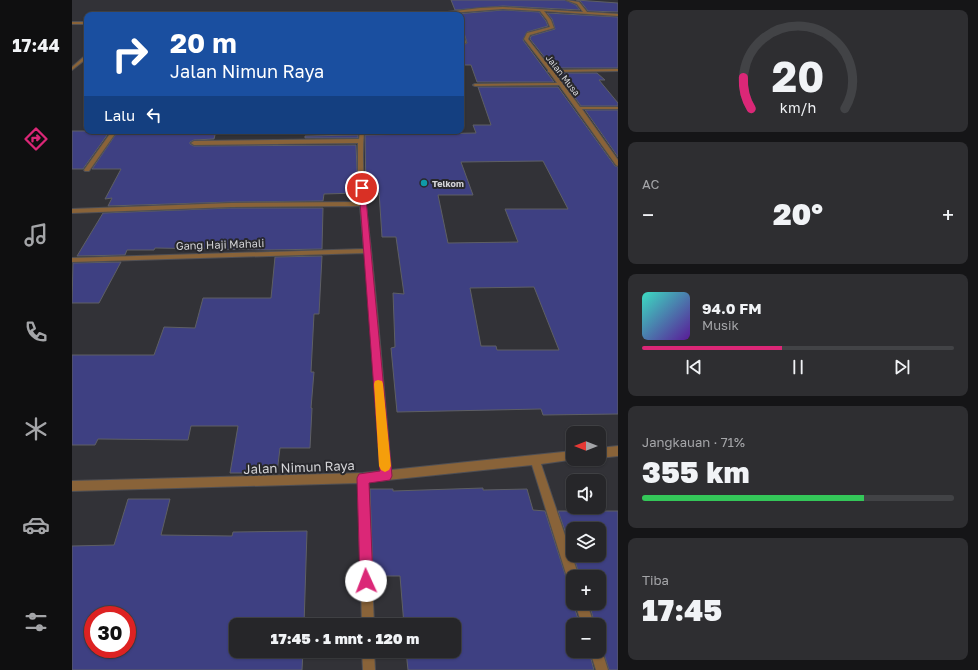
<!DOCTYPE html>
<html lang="id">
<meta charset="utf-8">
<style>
:root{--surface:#262629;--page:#2e2e31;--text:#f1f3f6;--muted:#a4a5a8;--line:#424346;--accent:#db2777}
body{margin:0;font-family:"Golos Text",sans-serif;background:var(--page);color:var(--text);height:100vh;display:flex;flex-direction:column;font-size:15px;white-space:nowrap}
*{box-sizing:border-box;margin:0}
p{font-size:13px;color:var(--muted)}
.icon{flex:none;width:22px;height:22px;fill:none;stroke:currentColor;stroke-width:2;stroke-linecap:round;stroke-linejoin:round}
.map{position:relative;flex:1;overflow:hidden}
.sheet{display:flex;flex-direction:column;gap:10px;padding:10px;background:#151517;width:360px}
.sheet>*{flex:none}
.banner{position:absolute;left:12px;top:12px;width:380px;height:122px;border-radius:8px;box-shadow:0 1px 3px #0004,0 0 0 1px var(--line);background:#1a4fa0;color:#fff;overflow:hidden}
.needle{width:26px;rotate:270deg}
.fabs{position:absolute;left:494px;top:426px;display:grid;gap:8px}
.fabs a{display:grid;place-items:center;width:40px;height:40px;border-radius:8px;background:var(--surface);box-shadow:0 1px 3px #0004,0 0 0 1px var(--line);font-size:20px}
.speed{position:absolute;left:12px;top:606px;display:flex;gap:8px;font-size:20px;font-weight:700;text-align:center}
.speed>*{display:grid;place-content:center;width:52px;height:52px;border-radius:50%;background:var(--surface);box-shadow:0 1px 3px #0004,0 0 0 1px var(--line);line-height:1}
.speed .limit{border:6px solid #d22;background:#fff;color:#111}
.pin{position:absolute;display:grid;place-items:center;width:34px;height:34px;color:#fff;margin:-17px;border:2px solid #fff;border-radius:50%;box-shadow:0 1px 4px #0007}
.me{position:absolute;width:44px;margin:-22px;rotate:358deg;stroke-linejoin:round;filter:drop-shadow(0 0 3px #0008)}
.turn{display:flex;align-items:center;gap:14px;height:84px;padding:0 20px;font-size:18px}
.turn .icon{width:52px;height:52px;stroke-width:2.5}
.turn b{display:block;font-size:28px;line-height:34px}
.then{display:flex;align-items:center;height:38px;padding:0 20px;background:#0003;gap:8px;font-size:15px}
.big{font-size:30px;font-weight:800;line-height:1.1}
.sheet .widget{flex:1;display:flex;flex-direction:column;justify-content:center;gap:6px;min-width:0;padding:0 14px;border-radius:8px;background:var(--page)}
.sheet .dial{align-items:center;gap:0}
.dial svg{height:104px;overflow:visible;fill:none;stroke:var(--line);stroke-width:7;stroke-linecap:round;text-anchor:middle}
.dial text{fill:var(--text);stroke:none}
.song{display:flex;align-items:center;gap:12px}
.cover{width:48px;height:48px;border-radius:6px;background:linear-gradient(135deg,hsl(170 70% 55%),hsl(270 70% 35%))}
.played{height:4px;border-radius:2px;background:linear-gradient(90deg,var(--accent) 45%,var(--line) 45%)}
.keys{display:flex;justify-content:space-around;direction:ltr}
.heat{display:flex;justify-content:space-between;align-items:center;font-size:22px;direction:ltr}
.charge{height:6px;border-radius:3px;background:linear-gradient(90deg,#34c759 71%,var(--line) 0)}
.trip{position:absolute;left:157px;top:618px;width:232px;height:40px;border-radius:8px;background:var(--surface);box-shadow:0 1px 3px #0004,0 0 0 1px var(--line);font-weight:800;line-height:40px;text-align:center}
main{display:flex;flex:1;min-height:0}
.tabs{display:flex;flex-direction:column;width:72px;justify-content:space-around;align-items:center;background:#0f0f10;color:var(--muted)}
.tabs .icon{width:28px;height:28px}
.tabs .on{color:var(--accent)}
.tabs b{font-size:18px;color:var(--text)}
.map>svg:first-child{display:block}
.building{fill:#3e4082;stroke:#5e5f64;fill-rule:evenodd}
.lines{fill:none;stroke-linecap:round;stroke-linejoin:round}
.minor-casing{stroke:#4f4f54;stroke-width:2}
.minor{fill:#896339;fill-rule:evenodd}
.route{fill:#db2777;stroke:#8e194d}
.slow{fill:#f59e0b}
.culture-dot{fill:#0f9aa8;stroke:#28282d;stroke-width:1.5}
.labels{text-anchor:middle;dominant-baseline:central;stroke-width:4;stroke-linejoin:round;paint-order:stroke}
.far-street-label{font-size:9px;fill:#d4d4d7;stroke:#28282d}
.far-poi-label{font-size:9px;font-weight:bold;fill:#d4d4d7;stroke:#28282d;text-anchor:start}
.street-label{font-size:11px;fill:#d4d4d7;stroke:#28282d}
.near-street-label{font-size:13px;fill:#d4d4d7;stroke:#28282d}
</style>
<main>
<nav class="tabs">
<b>17:44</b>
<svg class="icon on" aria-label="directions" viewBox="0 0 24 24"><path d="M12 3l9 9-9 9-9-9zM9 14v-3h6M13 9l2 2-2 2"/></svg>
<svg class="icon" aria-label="music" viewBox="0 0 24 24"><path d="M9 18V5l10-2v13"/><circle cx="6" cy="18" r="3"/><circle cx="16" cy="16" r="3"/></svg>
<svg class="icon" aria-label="phone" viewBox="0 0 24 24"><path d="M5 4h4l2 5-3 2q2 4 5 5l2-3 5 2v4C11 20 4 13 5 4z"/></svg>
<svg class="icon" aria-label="climate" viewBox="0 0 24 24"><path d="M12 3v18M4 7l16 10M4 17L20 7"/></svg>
<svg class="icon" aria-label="car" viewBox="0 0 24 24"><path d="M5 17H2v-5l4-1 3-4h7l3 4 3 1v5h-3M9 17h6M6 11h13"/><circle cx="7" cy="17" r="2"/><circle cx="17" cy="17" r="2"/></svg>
<svg class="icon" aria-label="filters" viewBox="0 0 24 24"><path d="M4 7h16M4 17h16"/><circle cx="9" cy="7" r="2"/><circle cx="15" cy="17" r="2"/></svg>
</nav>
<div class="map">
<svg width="546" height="670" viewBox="0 0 546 670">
<rect width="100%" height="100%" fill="#323237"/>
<!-- building -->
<path class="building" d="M379,0H493L504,5L508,10L431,6L383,10Z
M504,0L546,3V12L516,11L508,1Z
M431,10L467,12L474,21L476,26L455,32L451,40L482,82H405L399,65H389V41L394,44L395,43L392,33L389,31V15L384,14Z
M475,13L546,17V68H481L458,39L459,36L483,29L480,19Z
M485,73H525L533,80H527L546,103V106H509Z
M406,87H486L543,166L546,167V414L471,415L469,409L325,412L319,348L323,347L321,293L332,294L324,237H310L307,192L294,193L293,135L404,133L401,125H419ZM471,161L496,209H433L446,242L376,243L366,195H401L389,162ZM462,287L487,350H425L424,346H409L398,288Z
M513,110H546V157Z
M0,131H38L11,169H0Z
M46,131H144L142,139L122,140L118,142V144L122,146L284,145L286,193L252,194L251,201L159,202L36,206L40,198L33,199L49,169H20Z
M286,135V138H233V136Z
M159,208H251L250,249L197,250L83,248L82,250H55L53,255L5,256L31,213Z
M250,256L247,314H242L239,372H242L239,408H240L238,448H208L205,473H158L166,426H119L116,440L26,439L23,445H0V355H82L92,327L123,328L131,298H199L203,257Z
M49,262L27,303H0L1,263Z
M411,488V490L455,489L461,510L473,511L494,577L496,582L501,584V603L508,625H501V651H517L522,670H336L334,651H382V625H332L328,576H301L298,489H321V491Z
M56,499H98L89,535L160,536L161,532L235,531L232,625H164V651H231L230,670H0V546L42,545ZM21,615H55V649H21Z
M486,511H546V670H537L531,651L527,645V625H523L517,603H527V577H508L501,555H527V529H501V554Z"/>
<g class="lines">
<!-- minor casing -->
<g class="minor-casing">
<path id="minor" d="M494,0L507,2L515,12L546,14V16L472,11L479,20L482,28L458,35L456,39L480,70L546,69V71L482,72L508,107H546V109H510L546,160V166L544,165L487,85L403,86L401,85L403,84L485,83L477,72H476V70L452,39L455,33L478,27L475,20L468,11L431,9L351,15L408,8L431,7L511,12L505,4Z
M0,22H15V24H0Z
M389,32L391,33L394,43L391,42L389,37Z
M14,55H15V58L0,70V67Z
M40,131H45L17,171H13L12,170Z
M288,131H292C288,178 297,224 301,270C308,337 313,404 319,470L501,451V459H504L469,464L507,577H501V583L497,581L495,577L460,465L296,482L302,625H290L286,483L0,491V481L291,473L309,471L293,253L0,262V258L292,249L288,206L159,207L0,213V209L159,203L288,202L286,176V143L122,145L119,143L122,141L287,139Z
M546,446V456L527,458V448Z
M503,603H515L522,625H510Z
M527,646L530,651L536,670H524L518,651H527Z
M290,651H302L303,670H291Z"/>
</g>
<!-- minor -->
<use href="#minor" class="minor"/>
</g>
<!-- route -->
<path class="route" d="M290,186L293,188L320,476L318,480L297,483L301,581L299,586L294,588L290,586L288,581L285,478L287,474L308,471L287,188Z"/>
<!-- slow -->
<path class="slow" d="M306,380L310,381L311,384L319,466L317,470L313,472L309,470L307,466L302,384L303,381Z"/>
<!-- markers -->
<circle class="culture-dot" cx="352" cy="183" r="4"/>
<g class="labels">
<!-- far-street labels -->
<g class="far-street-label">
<text transform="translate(491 75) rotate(52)">Jalan Musa</text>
</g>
<!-- far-poi labels -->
<g class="far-poi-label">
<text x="360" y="183">Telkom</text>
</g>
<!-- street labels -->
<g class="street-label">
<text transform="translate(148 244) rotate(-2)">Gang Haji Mahali</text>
</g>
<!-- near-street labels -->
<g class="near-street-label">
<text transform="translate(227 467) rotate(-2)">Jalan Nimun Raya</text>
</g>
</g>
</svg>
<div class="fabs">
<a><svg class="needle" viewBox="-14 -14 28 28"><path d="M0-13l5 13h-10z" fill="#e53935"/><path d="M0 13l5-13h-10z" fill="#a4a5a8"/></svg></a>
<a><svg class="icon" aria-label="sound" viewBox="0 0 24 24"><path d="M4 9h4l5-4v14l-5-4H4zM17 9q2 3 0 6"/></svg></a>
<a><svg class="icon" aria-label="layers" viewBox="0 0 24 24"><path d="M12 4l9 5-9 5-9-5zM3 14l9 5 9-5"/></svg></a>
<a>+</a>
<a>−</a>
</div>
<div class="speed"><div class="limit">30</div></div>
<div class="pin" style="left:290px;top:188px;background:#d93025"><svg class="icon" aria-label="arrive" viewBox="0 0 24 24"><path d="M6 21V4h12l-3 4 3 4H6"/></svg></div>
<svg class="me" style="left:294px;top:581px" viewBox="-20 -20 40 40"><circle r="19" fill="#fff"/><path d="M0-13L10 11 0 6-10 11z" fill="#db2777"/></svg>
<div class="trip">17:45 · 1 mnt · 120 m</div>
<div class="banner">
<div class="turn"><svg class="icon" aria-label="right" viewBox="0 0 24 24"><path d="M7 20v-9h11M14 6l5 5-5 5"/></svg><div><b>20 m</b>Jalan Nimun Raya</div></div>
<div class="then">Lalu<svg class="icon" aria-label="left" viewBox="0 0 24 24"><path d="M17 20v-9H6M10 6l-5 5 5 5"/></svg></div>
</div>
</div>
<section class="sheet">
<div class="widget dial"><svg viewBox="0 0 100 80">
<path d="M14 69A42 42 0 1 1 86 69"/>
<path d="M14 69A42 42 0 0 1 8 45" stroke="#db2777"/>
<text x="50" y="56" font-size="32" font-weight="700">20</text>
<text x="50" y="72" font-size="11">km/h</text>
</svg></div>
<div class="widget"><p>AC</p>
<div class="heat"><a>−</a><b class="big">20°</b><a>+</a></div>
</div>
<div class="widget">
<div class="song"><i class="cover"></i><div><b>94.0 FM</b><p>Musik</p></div></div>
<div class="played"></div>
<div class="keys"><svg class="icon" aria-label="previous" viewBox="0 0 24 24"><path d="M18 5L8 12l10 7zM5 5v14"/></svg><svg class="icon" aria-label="pause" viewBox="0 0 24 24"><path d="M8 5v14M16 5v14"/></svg><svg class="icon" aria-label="next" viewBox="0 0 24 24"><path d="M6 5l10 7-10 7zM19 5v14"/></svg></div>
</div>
<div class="widget"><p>Jangkauan · 71%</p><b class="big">355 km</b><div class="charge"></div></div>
<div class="widget"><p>Tiba</p><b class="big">17:45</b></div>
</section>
</main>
